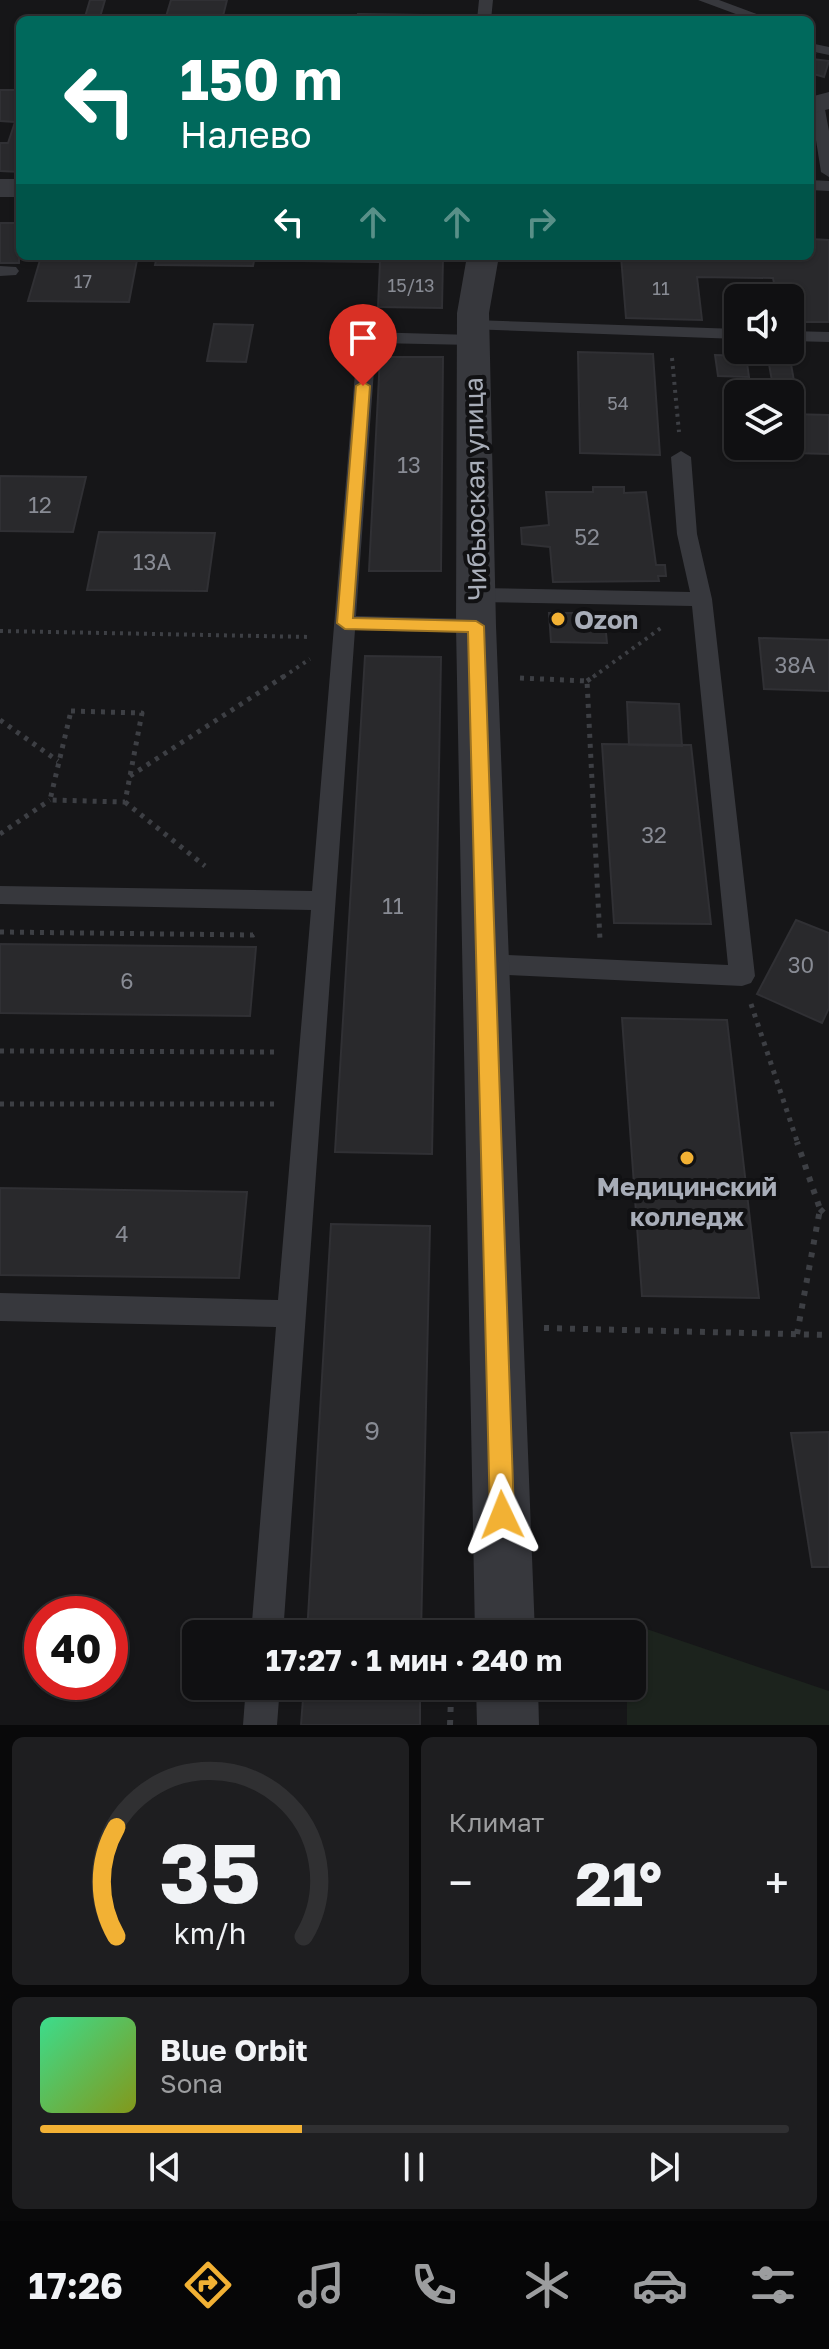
<!DOCTYPE html>
<html lang="ru">
<meta charset="utf-8">
<style>
:root{--surface:#101012;--page:#1e1e20;--text:#f1f3f6;--muted:#9c9d9f;--line:#303032;--accent:#f2b134}
body{margin:0;font-family:"Golos Text",sans-serif;background:var(--page);color:var(--text);height:100vh;display:flex;flex-direction:column;font-size:30px;white-space:nowrap}
*{box-sizing:border-box;margin:0}
p{font-size:26px;color:var(--muted)}
.icon{flex:none;width:44px;height:44px;fill:none;stroke:currentColor;stroke-width:2;stroke-linecap:round;stroke-linejoin:round}
.map{position:relative;height:1725px;overflow:hidden}
.side{display:flex;flex-direction:column;gap:12px;padding:12px;background:#09090a;flex:1}
.side>*{flex:none}
.guide{position:absolute;left:16px;top:16px;width:798px;height:244px;border-radius:12px;box-shadow:0 2px 6px #0004,0 0 0 2px var(--line);background:#00695c;color:#fff;overflow:hidden}
.buttons{position:absolute;left:724px;top:284px;display:grid;gap:16px}
.buttons a{display:grid;place-items:center;width:80px;height:80px;border-radius:12px;background:var(--surface);box-shadow:0 2px 6px #0004,0 0 0 2px var(--line);font-size:40px}
.speed{position:absolute;left:24px;top:1596px;display:flex;gap:16px;font-size:40px;font-weight:700;text-align:center}
.speed>*{display:grid;place-content:center;width:104px;height:104px;border-radius:50%;background:var(--surface);box-shadow:0 2px 6px #0004,0 0 0 2px var(--line);line-height:1}
.speed .limit{border:12px solid #d22;background:#fff;color:#111}
.pin{position:absolute;display:grid;place-items:center;width:68px;height:68px;color:#fff;margin:-82px -34px;border-radius:50% 50% 50% 0;rotate:-45deg;box-shadow:0 0 8px #0007}
.pin .icon{rotate:45deg}
.me{position:absolute;width:88px;margin:-44px;rotate:358deg;stroke-linejoin:round;filter:drop-shadow(0 0 6px #0008)}
.turn{display:flex;align-items:center;gap:28px;height:168px;padding:0 32px;font-size:36px}
.turn .icon{width:104px;height:104px;stroke-width:2.5}
.turn b{display:block;font-size:56px;line-height:68px}
.lanes{display:flex;align-items:center;height:76px;padding:0 32px;background:#0003;justify-content:center;gap:40px;direction:ltr}
.lanes .off{opacity:.35}
.big{font-size:60px;font-weight:700;line-height:1.1}
.side .card{flex:1;display:flex;flex-direction:column;justify-content:center;gap:12px;min-width:0;padding:0 28px;border-radius:12px;background:var(--page)}
.side .dial{align-items:center;gap:0}
.dial svg{height:208px;overflow:visible;fill:none;stroke:var(--line);stroke-width:7;stroke-linecap:round;text-anchor:middle}
.dial text{fill:var(--text);stroke:none}
.song{display:flex;align-items:center;gap:24px}
.cover{width:96px;height:96px;border-radius:12px;background:linear-gradient(135deg,hsl(150 70% 55%),hsl(70 70% 35%))}
.played{height:8px;border-radius:4px;background:linear-gradient(90deg,var(--accent) 35%,var(--line) 35%)}
.keys{display:flex;justify-content:space-around;direction:ltr}
.heat{display:flex;justify-content:space-between;align-items:center;font-size:44px;direction:ltr}
.side .tiles{flex:1;display:grid;gap:12px;grid-template-columns:1fr 1fr}
.card:last-child{grid-column:span 2}
.trip{position:absolute;left:182px;top:1620px;width:464px;height:80px;border-radius:12px;background:var(--surface);box-shadow:0 2px 6px #0004,0 0 0 2px var(--line);font-weight:700;line-height:80px;text-align:center}
.menu{display:flex;height:128px;justify-content:space-around;align-items:center;background:#060607;color:var(--muted)}
.menu .icon{width:56px;height:56px}
.menu .active{color:var(--accent)}
.menu b{font-size:36px;color:var(--text)}
.map>svg:first-child{display:block}
.green{fill:#1c231d}
.building{fill:#29292c;stroke:#303034;stroke-width:2}
.lines{fill:none;stroke-linecap:round;stroke-linejoin:round}
.path-far2{stroke:#3d3f44;stroke-width:4;stroke-dasharray:3 5;stroke-linecap:butt}
.path-far1{stroke:#3d3f44;stroke-width:5;stroke-dasharray:4 6;stroke-linecap:butt}
.path{stroke:#3d3f44;stroke-width:6;stroke-dasharray:5 8;stroke-linecap:butt}
.service{fill:#37383d;fill-rule:evenodd}
.minor{fill:#37383d;fill-rule:evenodd}
.tertiary{fill:#37383d;fill-rule:evenodd}
.route{fill:#f2b134;stroke:#9d7322;stroke-width:2}
.poi-dot{fill:#f2b134;stroke:#111113;stroke-width:3}
.labels{text-anchor:middle;dominant-baseline:central;stroke-width:8;stroke-linejoin:round;paint-order:stroke}
.far-number-label{font-size:18px;fill:#888b94}
.number-label{font-size:22px;fill:#888b94}
.street-label{font-size:26px;fill:#a8adb8;stroke:#111113}
.poi-label{font-size:26px;font-weight:bold;fill:#a8adb8;stroke:#111113;text-anchor:start}
.near-number-label{font-size:26px;fill:#888b94}
</style>
<div class="map">
<svg width="829" height="1725" viewBox="0 0 829 1725">
<rect width="100%" height="100%" fill="#161618"/>
<!-- green -->
<path class="green" d="M626,1622L829,1691V1725H627V1686H632V1634H626Z"/>
<!-- building -->
<path class="building" d="M90,0H105L100,17H85Z
M171,0H227L222,20H165Z
M358,14L423,15L422,20H358Z
M810,53L815,54L812,59L829,61L824,77L810,73Z
M0,90H20V172L0,171V143H8L15,122L0,121Z
M0,223H20L19,263H0Z
M810,239L829,240V322H790V298H777L773,278L697,277L702,320L626,318L621,256H810Z
M157,256H255L253,266L155,265Z
M302,256H443L442,308L378,307L380,262L302,261Z
M40,260H137L129,302L28,301Z
M214,324L253,325L246,362L207,361Z
M578,352L653,354L660,455L580,453Z
M715,355L746,356L749,377L718,376Z
M380,357H443L441,571H369Z
M769,364H791L794,381H772Z
M790,414L829,415V454L795,453Z
M0,476L86,477L73,532L0,531Z
M593,487H624V493L646,492L656,565H665L666,576H658L659,581L553,582L550,547L522,544L521,528L549,525L546,492H593Z
M99,532L215,533L207,591L87,590Z
M549,613H604L607,643L551,642Z
M759,638L829,640V691L764,689Z
M365,656L441,657L432,1154L335,1152Z
M627,702L679,704L682,746L629,745Z
M602,744L691,745L711,924L614,923Z
M796,920L829,933V1008L822,1023L757,994Z
M0,944L256,947L250,1016L0,1013Z
M622,1018L727,1020L759,1298L642,1296Z
M0,1188L247,1192L239,1278L0,1275Z
M331,1224L430,1226L421,1634H307Z
M829,1432V1567H812L791,1433Z
M304,1686H420V1725H301Z"/>
<g class="lines">
<!-- path-far2 -->
<path class="path-far2" d="M672,358L679,432
M0,631L311,637
M283,677L310,659
M593,677L661,628"/>
<!-- path-far1 -->
<path class="path-far1" d="M520,678L587,681L600,940
M587,681L596,675
M71,711L142,713L125,802L50,800Z
M0,720L58,761
M130,776L286,675
M125,802L205,866
M0,834L50,800
M0,932L253,935L258,932
M751,1004L798,1144
M0,1051L279,1052
M0,1104H275"/>
<!-- path -->
<path class="path" d="M820,1209L829,1218
M544,1328L829,1335
M797,1334L820,1209L797,1142
M450,1725L451,1698"/>
<!-- service -->
<path class="service" d="M479,0H493L491,20H477Z
M698,0H719L773,20H752Z
M810,43L829,47V55L810,51Z
M816,99L824,104L829,131V177L821,172L810,102Z
M810,180L829,181V191L810,190Z
M0,266L16,267L19,271L16,275L0,276Z
M473,320L738,329V339L467,329L464,325Z
M790,331L829,332V342L790,341Z
M367,332L473,335L482,340L473,345L376,343L356,616L476,619L484,621L487,626L484,631L476,633L355,630L283,1634H251L276,1327L0,1321V1293L278,1300L311,910L0,904V886L312,891L358,337Z
M681,451L691,457L697,534L712,599L755,976L751,983L742,986L486,974L477,971L473,964L477,957L486,954L728,965L692,606L477,602L470,600L467,595L470,590L477,588L690,592L677,534L671,457Z
M246,1686H280L277,1725H243Z"/>
<!-- minor -->
<path class="minor" d="M0,179H20V197H0Z"/>
<!-- tertiary -->
<path class="tertiary" d="M829,92V109L810,114V97Z
M467,256H499L489,313L496,626L535,1634H475L456,626L457,313Z
M476,1686H538L539,1725H477Z"/>
</g>
<!-- route -->
<path class="route" d="M363,382L370,386L353,618L476,621L484,626L514,1515L511,1524L502,1527L494,1524L490,1515L468,632L345,629L337,623L356,386Z"/>
<!-- markers -->
<g class="poi-dot">
<circle cx="558" cy="619" r="8"/>
<circle cx="687" cy="1158" r="8"/>
</g>
<g class="labels">
<!-- far-number labels -->
<g class="far-number-label">
<text x="83" y="281">17</text>
<text x="411" y="285">15/13</text>
<text x="661" y="288">11</text>
<text x="618" y="403">54</text>
</g>
<!-- number labels -->
<g class="number-label">
<text x="409" y="464">13</text>
<text x="40" y="504">12</text>
<text x="587" y="536">52</text>
<text x="152" y="561">13А</text>
<text x="795" y="664">38А</text>
<text x="654" y="834">32</text>
<text x="393" y="905">11</text>
<text x="801" y="964">30</text>
<text x="127" y="980">6</text>
<text x="122" y="1233">4</text>
</g>
<!-- street labels -->
<g class="street-label">
<text transform="translate(475 489) rotate(-91)">Чибьюская улица</text>
</g>
<!-- poi labels -->
<g class="poi-label">
<text x="574" y="619">Ozon</text>
<text x="687" y="1186" text-anchor="middle">Медицинский<tspan x="687" dy="30">колледж</tspan></text>
</g>
<!-- near-number labels -->
<g class="near-number-label">
<text x="372" y="1430">9</text>
</g>
</g>
</svg>
<div class="buttons">
<a><svg class="icon" aria-label="sound" viewBox="0 0 24 24"><path d="M4 9h4l5-4v14l-5-4H4zM17 9q2 3 0 6"/></svg></a>
<a><svg class="icon" aria-label="layers" viewBox="0 0 24 24"><path d="M12 4l9 5-9 5-9-5zM3 14l9 5 9-5"/></svg></a>
</div>
<div class="speed"><div class="limit">40</div></div>
<div class="pin" style="left:363px;top:386px;background:#d93025"><svg class="icon" aria-label="arrive" viewBox="0 0 24 24"><path d="M6 21V4h12l-3 4 3 4H6"/></svg></div>
<svg class="me" style="left:502px;top:1515px" viewBox="-20 -20 40 40"><path d="M0-17L14 15 0 8-14 15z" fill="#f2b134" stroke="#fff" stroke-width="4"/></svg>
<div class="trip">17:27 · 1 мин · 240 m</div>
<div class="guide">
<div class="turn"><svg class="icon" aria-label="left" viewBox="0 0 24 24"><path d="M17 20v-9H6M10 6l-5 5 5 5"/></svg><div><b>150 m</b>Налево</div></div>
<div class="lanes"><svg class="icon" aria-label="left" viewBox="0 0 24 24"><path d="M17 20v-9H6M10 6l-5 5 5 5"/></svg><svg class="icon off" aria-label="ahead" viewBox="0 0 24 24"><path d="M12 20V5M6 11l6-6 6 6"/></svg><svg class="icon off" aria-label="ahead" viewBox="0 0 24 24"><path d="M12 20V5M6 11l6-6 6 6"/></svg><svg class="icon off" aria-label="right" viewBox="0 0 24 24"><path d="M7 20v-9h11M14 6l5 5-5 5"/></svg></div>
</div>
</div>
<section class="side">
<div class="tiles">
<div class="card dial"><svg viewBox="0 0 100 80">
<path d="M14 69A42 42 0 1 1 86 69"/>
<path d="M14 69A42 42 0 0 1 14 27" stroke="#f2b134"/>
<text x="50" y="56" font-size="32" font-weight="700">35</text>
<text x="50" y="72" font-size="11">km/h</text>
</svg></div>
<div class="card"><p>Климат</p>
<div class="heat"><a>−</a><b class="big">21°</b><a>+</a></div>
</div>
<div class="card">
<div class="song"><i class="cover"></i><div><b>Blue Orbit</b><p>Sona</p></div></div>
<div class="played"></div>
<div class="keys"><svg class="icon" aria-label="previous" viewBox="0 0 24 24"><path d="M18 5L8 12l10 7zM5 5v14"/></svg><svg class="icon" aria-label="pause" viewBox="0 0 24 24"><path d="M8 5v14M16 5v14"/></svg><svg class="icon" aria-label="next" viewBox="0 0 24 24"><path d="M6 5l10 7-10 7zM19 5v14"/></svg></div>
</div>
</div>
</section>
<nav class="menu">
<b>17:26</b>
<svg class="icon active" aria-label="directions" viewBox="0 0 24 24"><path d="M12 3l9 9-9 9-9-9zM9 14v-3h6M13 9l2 2-2 2"/></svg>
<svg class="icon" aria-label="music" viewBox="0 0 24 24"><path d="M9 18V5l10-2v13"/><circle cx="6" cy="18" r="3"/><circle cx="16" cy="16" r="3"/></svg>
<svg class="icon" aria-label="phone" viewBox="0 0 24 24"><path d="M5 4h4l2 5-3 2q2 4 5 5l2-3 5 2v4C11 20 4 13 5 4z"/></svg>
<svg class="icon" aria-label="climate" viewBox="0 0 24 24"><path d="M12 3v18M4 7l16 10M4 17L20 7"/></svg>
<svg class="icon" aria-label="car" viewBox="0 0 24 24"><path d="M5 17H2v-5l4-1 3-4h7l3 4 3 1v5h-3M9 17h6M6 11h13"/><circle cx="7" cy="17" r="2"/><circle cx="17" cy="17" r="2"/></svg>
<svg class="icon" aria-label="filters" viewBox="0 0 24 24"><path d="M4 7h16M4 17h16"/><circle cx="9" cy="7" r="2"/><circle cx="15" cy="17" r="2"/></svg>
</nav>
